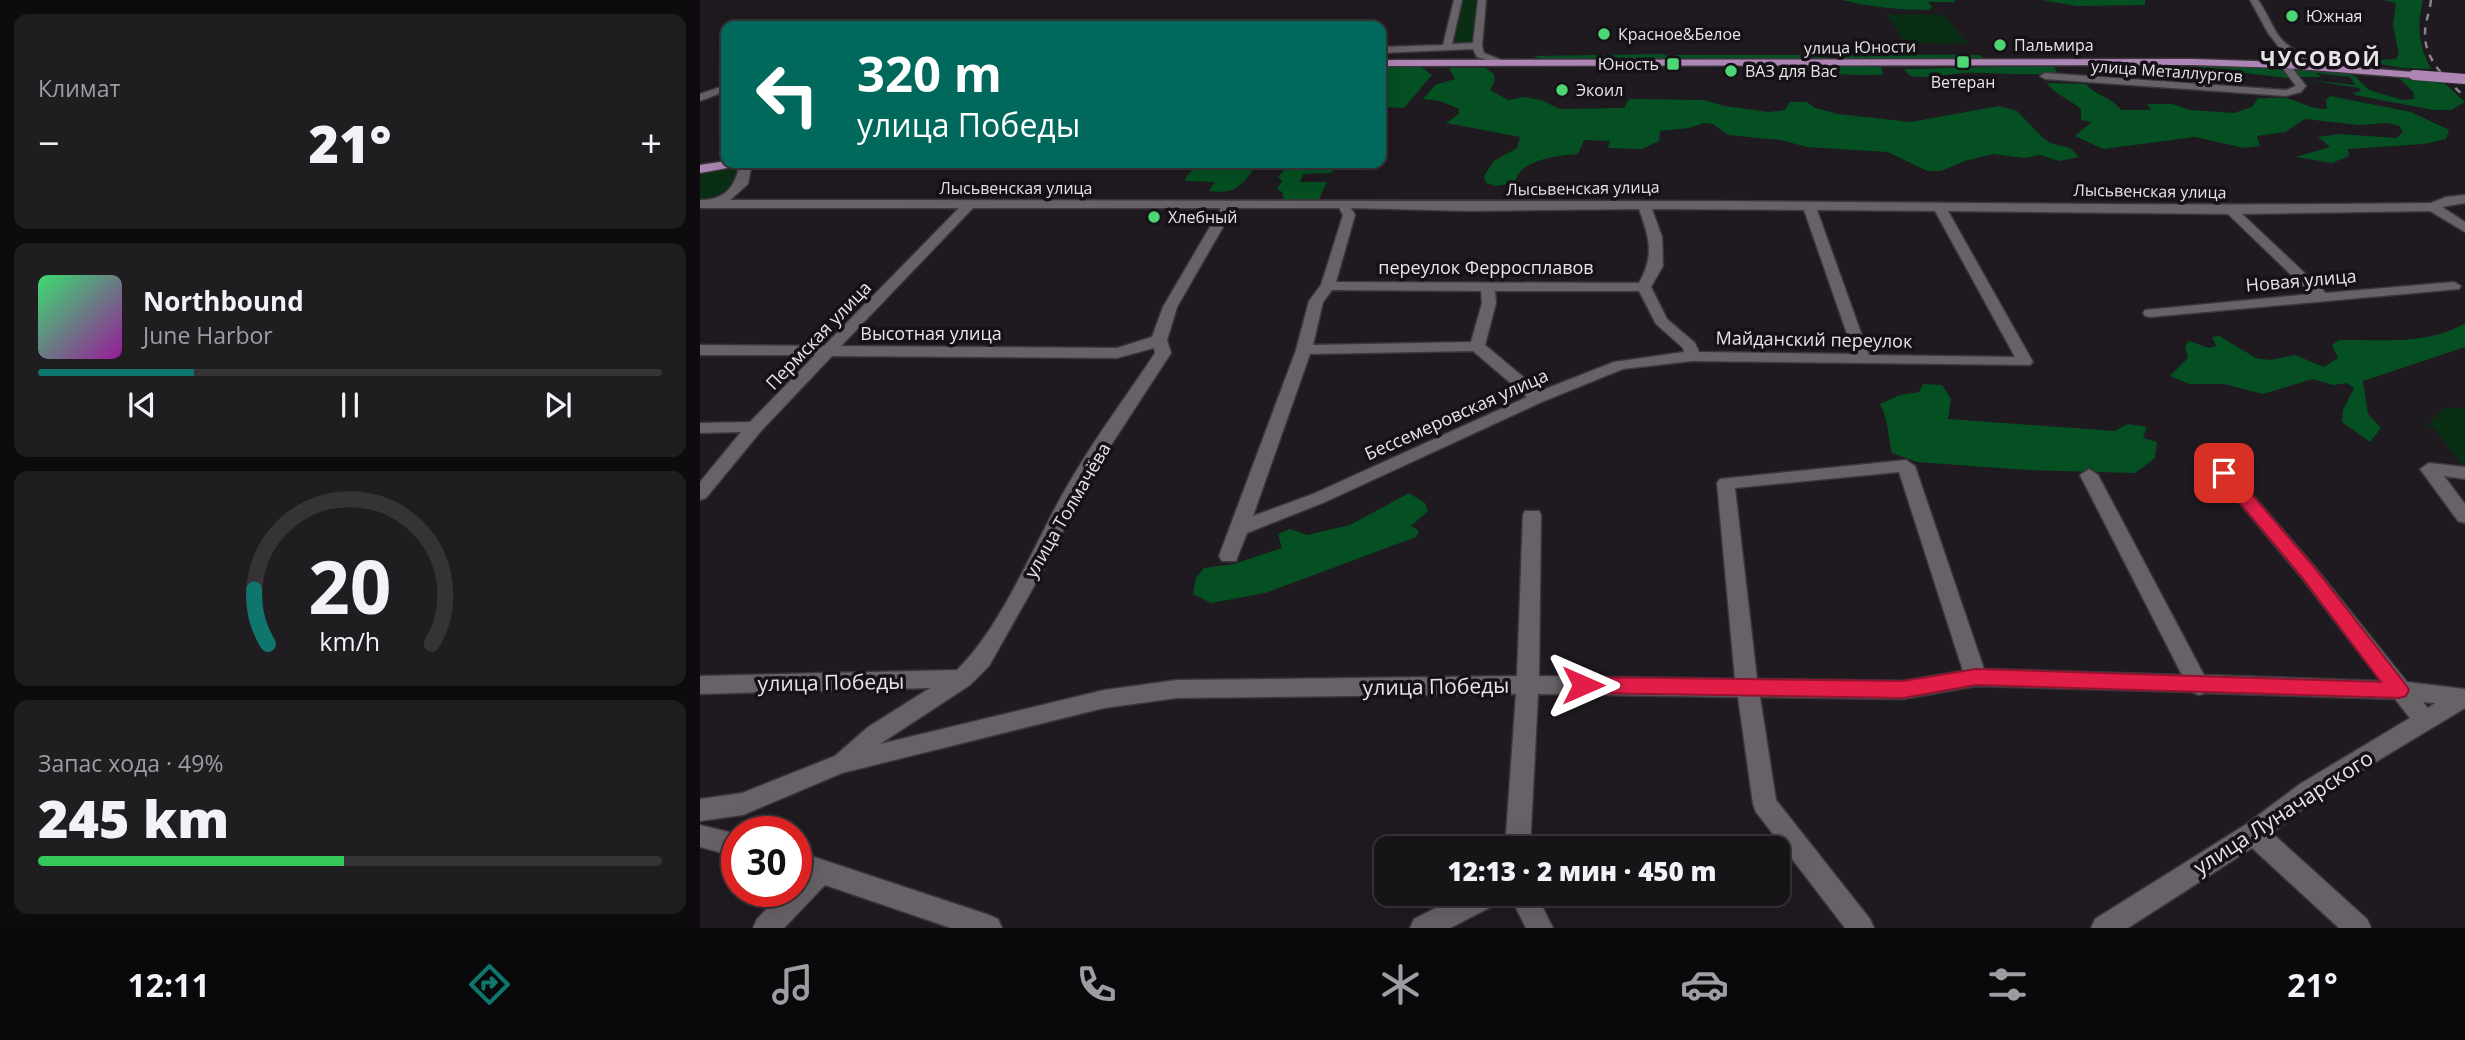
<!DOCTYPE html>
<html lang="ru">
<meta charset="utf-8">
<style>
:root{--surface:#171418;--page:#201d21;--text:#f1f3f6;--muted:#9e9ea2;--line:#363337;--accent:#0f766e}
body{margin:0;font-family:"Open Sans",sans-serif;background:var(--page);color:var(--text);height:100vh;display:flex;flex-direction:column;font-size:26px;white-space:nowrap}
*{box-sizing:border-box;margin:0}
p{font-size:23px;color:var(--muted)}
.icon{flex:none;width:38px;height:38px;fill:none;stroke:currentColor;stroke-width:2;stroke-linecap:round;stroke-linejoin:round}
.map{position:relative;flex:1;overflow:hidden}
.panel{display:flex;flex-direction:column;gap:14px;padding:14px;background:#0d0b0d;width:700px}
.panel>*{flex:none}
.hud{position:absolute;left:21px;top:21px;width:665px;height:147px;border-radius:14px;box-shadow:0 7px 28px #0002,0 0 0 2px var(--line);background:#00695c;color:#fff;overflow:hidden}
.speed{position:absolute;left:21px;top:816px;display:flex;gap:14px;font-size:35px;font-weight:700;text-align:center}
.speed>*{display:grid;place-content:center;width:91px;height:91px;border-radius:50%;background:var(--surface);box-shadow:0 7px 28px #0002,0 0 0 2px var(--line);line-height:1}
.speed .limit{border:10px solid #d22;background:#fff;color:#111}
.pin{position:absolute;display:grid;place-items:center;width:60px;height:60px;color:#fff;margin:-30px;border-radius:14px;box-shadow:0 4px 10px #0006}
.me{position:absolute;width:77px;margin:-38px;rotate:90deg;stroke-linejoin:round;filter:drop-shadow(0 0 5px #0008)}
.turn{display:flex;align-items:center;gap:24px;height:147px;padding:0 21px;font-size:32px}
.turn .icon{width:91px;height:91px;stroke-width:2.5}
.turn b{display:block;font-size:49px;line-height:60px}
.big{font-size:52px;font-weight:800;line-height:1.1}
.panel .tile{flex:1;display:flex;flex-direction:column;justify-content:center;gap:10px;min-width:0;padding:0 24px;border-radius:14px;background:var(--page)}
.panel .dial{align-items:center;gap:0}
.dial svg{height:182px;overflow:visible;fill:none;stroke:var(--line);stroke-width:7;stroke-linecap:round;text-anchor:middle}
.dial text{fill:var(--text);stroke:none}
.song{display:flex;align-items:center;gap:21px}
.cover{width:84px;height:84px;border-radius:10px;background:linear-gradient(135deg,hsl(140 70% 55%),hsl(300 70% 35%))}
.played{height:7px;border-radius:4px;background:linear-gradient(90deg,var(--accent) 25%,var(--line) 25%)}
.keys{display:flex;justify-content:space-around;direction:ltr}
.heat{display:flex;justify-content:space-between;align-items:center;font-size:38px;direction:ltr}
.charge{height:10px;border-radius:5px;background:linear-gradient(90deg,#34c759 49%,var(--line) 0)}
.trip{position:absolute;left:674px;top:836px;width:416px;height:70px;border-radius:14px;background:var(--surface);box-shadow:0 7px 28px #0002,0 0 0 2px var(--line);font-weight:800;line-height:70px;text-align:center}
.menu{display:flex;height:112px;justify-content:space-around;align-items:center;background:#09080a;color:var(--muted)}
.menu .icon{width:49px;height:49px}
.menu .on{color:var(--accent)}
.menu b{font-size:32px;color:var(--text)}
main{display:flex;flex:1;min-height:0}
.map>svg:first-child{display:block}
.green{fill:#0a2e14}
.forest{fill:#045022}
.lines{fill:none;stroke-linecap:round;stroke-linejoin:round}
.minor-casing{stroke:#3a363a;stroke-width:3}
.major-casing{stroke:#3a363a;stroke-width:3}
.minor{fill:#676168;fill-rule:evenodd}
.major{fill:#ae86b5;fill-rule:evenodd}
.rail{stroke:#888489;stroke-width:2.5;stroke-dasharray:7 7;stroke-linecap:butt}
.major-bridge-casing{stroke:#3a363a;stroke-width:11;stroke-linecap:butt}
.major-bridge{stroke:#ae86b5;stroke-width:10}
.route{fill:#e11d48;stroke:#92132f;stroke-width:2}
.poi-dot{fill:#4dd676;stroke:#151116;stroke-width:2.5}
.labels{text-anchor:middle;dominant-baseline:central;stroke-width:7;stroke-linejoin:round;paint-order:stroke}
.far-poi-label{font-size:16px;fill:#e7e4e8;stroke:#151116;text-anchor:start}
.far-street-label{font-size:16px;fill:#e7e4e8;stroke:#151116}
.street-label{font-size:18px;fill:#e7e4e8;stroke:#151116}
.far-district-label{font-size:21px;font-weight:bold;letter-spacing:2px;fill:#e7e4e8;stroke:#151116}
.near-street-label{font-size:21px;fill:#e7e4e8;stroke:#151116}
</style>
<main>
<section class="panel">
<div class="tile"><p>Климат</p>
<div class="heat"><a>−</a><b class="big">21°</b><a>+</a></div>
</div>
<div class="tile">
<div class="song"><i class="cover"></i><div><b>Northbound</b><p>June Harbor</p></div></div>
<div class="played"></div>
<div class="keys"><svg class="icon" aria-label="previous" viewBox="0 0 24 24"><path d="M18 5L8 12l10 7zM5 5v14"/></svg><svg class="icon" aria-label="pause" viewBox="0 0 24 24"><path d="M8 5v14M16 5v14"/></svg><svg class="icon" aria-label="next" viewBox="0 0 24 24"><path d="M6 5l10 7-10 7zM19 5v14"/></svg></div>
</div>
<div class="tile dial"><svg viewBox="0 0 100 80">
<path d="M14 69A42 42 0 1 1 86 69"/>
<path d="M14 69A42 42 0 0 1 8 45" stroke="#0f766e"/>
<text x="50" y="56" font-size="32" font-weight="700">20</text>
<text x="50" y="72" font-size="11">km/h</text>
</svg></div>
<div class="tile"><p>Запас хода · 49%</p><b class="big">245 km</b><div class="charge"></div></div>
</section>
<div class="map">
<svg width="1765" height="928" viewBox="0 0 1765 928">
<rect width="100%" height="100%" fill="#1f1a20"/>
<!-- green -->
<path class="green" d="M762,0H781L771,44H751Z
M1186,14L1244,15L1268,44L1206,43Z
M32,167L39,173C32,191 18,197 0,201V173Z
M1756,407L1765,409V468L1735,429L1727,426L1742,409Z"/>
<!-- forest -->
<path class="forest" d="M1142,0H1254L1256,2H1228L1232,7L1229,10C1200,10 1171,7 1142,0Z
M1342,0H1445V5L1377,6Z
M1683,0H1723C1717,26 1718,45 1731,69L1702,68L1647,58V54L1680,60L1696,59L1699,54L1693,25L1696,3Z
M963,54L968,56L964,59L844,60L833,56Z
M1146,54L1279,55L1284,58L1140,60L1137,57Z
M975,55H1125L1128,58L978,59Z
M681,66L721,67L732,75L704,108L681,107Z
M1346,66L1354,67L1357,72C1326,77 1296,72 1265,73C1247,74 1228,79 1210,76L1204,69Z
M1449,66L1577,67L1587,74L1588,78L1527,71L1525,75L1543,81L1544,84L1527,83L1505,75L1451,70Z
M1096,67H1181L1183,74C1177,77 1100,73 1091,70Z
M749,68H785L794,74L795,81L790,90L808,100L825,97L844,101L859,109L924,108L929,99L1004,100L1024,106L1069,112L1085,110L1090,102H1107L1115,108L1138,114L1211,122L1299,106L1317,111L1342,137L1350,143L1370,148L1379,157L1359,161L1340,155L1324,158L1293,154L1265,161L1241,171H1227L1188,152L1107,147L1081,140L1028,135L1013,124L1004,123L989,128L960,131L959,141L942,149L908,148L910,141L884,140L878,154C859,155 818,160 815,183L796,186L786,183L784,176L794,161L817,148L820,137L746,123L759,114V109L740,101L723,99L735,85L755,79Z
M1595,70L1647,73L1656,77L1669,90L1702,100L1714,99V93L1698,77L1742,81L1765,102L1751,110H1733L1655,95L1653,93L1661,91L1659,88L1608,80L1655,85L1650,77L1615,73L1622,77H1598L1592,72Z
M1347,83L1386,84C1397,97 1411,96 1421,110H1451L1447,104H1472L1490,110L1534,113L1552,107L1558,98C1569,99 1583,96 1593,100C1606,105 1612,109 1627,109L1626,100L1630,96L1711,112L1749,130L1746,139L1724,144L1648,149L1649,156L1632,163L1596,157L1630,147L1618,137L1639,134L1696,138L1703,132L1699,126L1688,123L1659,125L1605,119L1585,132L1557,136L1560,146L1544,148L1495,137L1403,149L1375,136L1392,122L1381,120V109C1371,100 1354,94 1347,83Z
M588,166C604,166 617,169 634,169L631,173L603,174L600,182H627L619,199C609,203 594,204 584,200L582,192L577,189L582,181L578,177Z
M494,169L553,170C540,188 533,194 509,191L515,182L486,181L485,178Z
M1765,323V347L1663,381L1668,414L1681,428L1670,442L1642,422L1643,410L1654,388L1647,383L1633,385L1613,379L1563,394L1524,384H1489L1470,376L1488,358L1485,346L1489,341L1509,348L1516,346L1512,337L1519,336L1556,358L1570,360L1595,355L1624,367L1638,358L1632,345L1639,340C1682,339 1727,346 1765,323Z
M1223,384L1242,385L1251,399L1248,419L1415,431L1428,424L1447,427L1443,438L1457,442L1455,458L1435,473L1327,470L1217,462L1192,453C1188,437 1188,418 1180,404L1200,395L1219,392Z
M709,493L725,503L728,511L711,526L719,531L716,537L565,593L511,603L493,594L496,578L504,568L534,564L582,548L578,534L590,529L607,535L650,525Z"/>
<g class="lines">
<!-- minor casing -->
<g class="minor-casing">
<path id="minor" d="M754,0H762L752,44L773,43L778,0H786L782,46L784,53L804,61V65L777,57L773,49L681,53V47L743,45Z
M1550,0H1558C1566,11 1571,24 1578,35C1593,55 1620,61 1643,67V71L1595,57L1590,65L1606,86L1601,92L1586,96L1345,79L1340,76L1345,73L1586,90L1596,86L1580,65L1586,56L1568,33Z
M26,85V91L0,101V94Z
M40,163H52L48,184L30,200C335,200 640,201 945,201C1207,201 1469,207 1731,203L1746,197L1765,195V203L1742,207L1765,222V232L1730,211L1542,214L1626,293L1754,282L1761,286L1759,289L1450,317L1445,316L1443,313L1445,310L1611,294L1528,214L1248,211L1333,362L1330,365L992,361L923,369L844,401L625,502L547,533L536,561H522L519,556L596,350L609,301L621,285L643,215L639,208H534L477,307L467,340L471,353L389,479L346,565L289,666L270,685L180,744L404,690L477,680L817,676L823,515L825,511H839L841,515L839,676L1035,679L1017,483L1020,479L1206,460L1215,466L1284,669L1482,675L1380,475L1389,469L1398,475L1504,675L1681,681L1601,577L1518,477L1515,473L1524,467L1530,469L1615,567L1707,682L1765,689V708L1616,798L1572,833L1667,919L1671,928H1639L1552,848L1428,928H1391L1395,919L1545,825L1600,784L1710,718L1695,699L1505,693L1499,695L1492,692L1276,686L1203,699L1060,697L1076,800L1170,919L1174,928H1145L1056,812L1053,804L1038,697L838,694L830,849H805L816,694L477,698L404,708L142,773L43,815L0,821V799L42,793L135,756L168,727L230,688L0,694V676L257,670C306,622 336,537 372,478C397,435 428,394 455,353L454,348L417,358L132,356L61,431L6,498L0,500V482L41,432L0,433V423L50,422L115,355H0V345L124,346L259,208H0V200C26,200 35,187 40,163ZM273,208H521L463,307L452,337L417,348L141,346ZM651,208L771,211L939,209C949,237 955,255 939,283L636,282L655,215ZM952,209L1104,210L1154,354L999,352L995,343L967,319L951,287L963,266L962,237ZM1117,210L1235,211L1315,357L1169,355ZM632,290L781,291L782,303L771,342L613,345L623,302ZM795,291H939L956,324L983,348L984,352L914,362L840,391L785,345L796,303ZM773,351L827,397L613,494L553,516L610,354ZM1199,472L1263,671L1203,681L1057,679L1035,488ZM1723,702L1735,703L1728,708Z
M1729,463L1765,467V479L1744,476L1765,504V523L1758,521L1720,469Z
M0,825L37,834V857L0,847Z
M96,851L289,915L298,919L302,928H251L125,885L84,928H53L57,919L84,891H96V879L99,876L96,875Z
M763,894H803L799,903L750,928H710L714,919Z
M809,894H836L853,928H826Z"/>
</g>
<!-- major casing -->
<g class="major-casing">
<path id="major" d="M1492,59L1585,62L1714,72L1719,75L1714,78L1585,68L1492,65L681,66V60Z
M26,161L44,163L38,166L0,173V165Z"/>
</g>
<!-- minor -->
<use href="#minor" class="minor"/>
<!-- major -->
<use href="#major" class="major"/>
<!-- rail -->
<path class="rail" d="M1731,0C1730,11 1725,22 1725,33C1724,60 1747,80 1765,97"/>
<!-- major-bridge casing -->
<g class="major-bridge-casing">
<path id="major-bridge" d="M1714,75L1765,79"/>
</g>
<!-- major-bridge -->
<use href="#major-bridge" class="major-bridge"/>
</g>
<!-- route -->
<path class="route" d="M1524,468L1530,469L1614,567L1706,685L1709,690L1706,696L1699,698L1276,685L1203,698L883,693L876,691L873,685L876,680L883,677L1203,681L1276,669L1681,682L1601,576L1518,477L1516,473Z"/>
<!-- markers -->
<g class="poi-dot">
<circle cx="1592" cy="16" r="7"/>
<circle cx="904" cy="34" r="7"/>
<circle cx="1300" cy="45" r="7"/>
<rect x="1256" y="55" width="14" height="14" rx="3.5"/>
<rect x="966" y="57" width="14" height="14" rx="3.5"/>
<circle cx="1031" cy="71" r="7"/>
<circle cx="862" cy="90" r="7"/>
<circle cx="454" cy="217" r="7"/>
</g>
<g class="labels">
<!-- far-poi labels -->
<g class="far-poi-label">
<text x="1606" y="16">Южная</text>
<text x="918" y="34">Красное&amp;Белое</text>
<text x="1314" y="45">Пальмира</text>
<text x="959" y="64" text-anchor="end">Юность</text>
<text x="1045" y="71">ВАЗ для Вас</text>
<text x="1263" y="82" text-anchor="middle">Ветеран</text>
<text x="876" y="90">Экоил</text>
<text x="468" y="217">Хлебный</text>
</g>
<!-- far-street labels -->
<g class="far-street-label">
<text transform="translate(1160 47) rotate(-1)">улица Юности</text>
<text transform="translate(1467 71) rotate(4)">улица Металлургов</text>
<text x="316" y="188">Лысьвенская улица</text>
<text transform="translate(883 188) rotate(-1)">Лысьвенская улица</text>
<text transform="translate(1450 191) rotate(1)">Лысьвенская улица</text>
</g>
<!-- street labels -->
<g class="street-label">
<text x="786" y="267">переулок Ферросплавов</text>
<text transform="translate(1601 280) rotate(-5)">Новая улица</text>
<text x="231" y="333">Высотная улица</text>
<text transform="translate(118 335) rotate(-46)">Пермская улица</text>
<text transform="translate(1114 339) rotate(1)">Майданский переулок</text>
<text transform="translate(756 414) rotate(-24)">Бессемеровская улица</text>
<text transform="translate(367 510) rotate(-60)">улица Толмачёва</text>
</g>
<!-- far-district labels -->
<g class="far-district-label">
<text x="1621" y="58">ЧУСОВОЙ</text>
</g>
<!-- near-street labels -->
<g class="near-street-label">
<text transform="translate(131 682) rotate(-1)">улица Победы</text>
<text transform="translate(736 686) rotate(-1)">улица Победы</text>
<text transform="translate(1583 812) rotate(-33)">улица Луначарского</text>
</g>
</g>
</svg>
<div class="speed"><div class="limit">30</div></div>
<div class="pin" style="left:1524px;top:473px;background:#d93025"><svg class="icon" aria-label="arrive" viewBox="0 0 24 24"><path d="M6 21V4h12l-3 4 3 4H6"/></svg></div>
<svg class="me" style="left:883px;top:685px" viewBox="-20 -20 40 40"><path d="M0-17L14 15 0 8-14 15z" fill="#e11d48" stroke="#fff" stroke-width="4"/></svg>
<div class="trip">12:13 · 2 мин · 450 m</div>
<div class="hud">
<div class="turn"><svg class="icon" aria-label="left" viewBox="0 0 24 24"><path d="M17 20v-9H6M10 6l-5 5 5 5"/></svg><div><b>320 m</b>улица Победы</div></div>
</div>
</div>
</main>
<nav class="menu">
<b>12:11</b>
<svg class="icon on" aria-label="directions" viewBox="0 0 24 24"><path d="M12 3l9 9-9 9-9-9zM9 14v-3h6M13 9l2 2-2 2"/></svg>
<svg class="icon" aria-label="music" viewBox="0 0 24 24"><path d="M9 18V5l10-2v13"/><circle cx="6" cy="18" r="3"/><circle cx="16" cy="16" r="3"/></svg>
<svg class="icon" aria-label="phone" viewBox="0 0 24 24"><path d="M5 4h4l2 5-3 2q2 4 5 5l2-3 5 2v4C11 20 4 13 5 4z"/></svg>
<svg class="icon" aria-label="climate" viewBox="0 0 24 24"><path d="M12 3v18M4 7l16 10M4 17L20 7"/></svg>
<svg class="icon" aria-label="car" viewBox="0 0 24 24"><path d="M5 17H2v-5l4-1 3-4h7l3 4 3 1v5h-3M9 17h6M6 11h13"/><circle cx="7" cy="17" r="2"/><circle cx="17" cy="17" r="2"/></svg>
<svg class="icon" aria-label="filters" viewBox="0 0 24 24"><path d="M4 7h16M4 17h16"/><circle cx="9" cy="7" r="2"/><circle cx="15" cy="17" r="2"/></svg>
<b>21°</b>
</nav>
